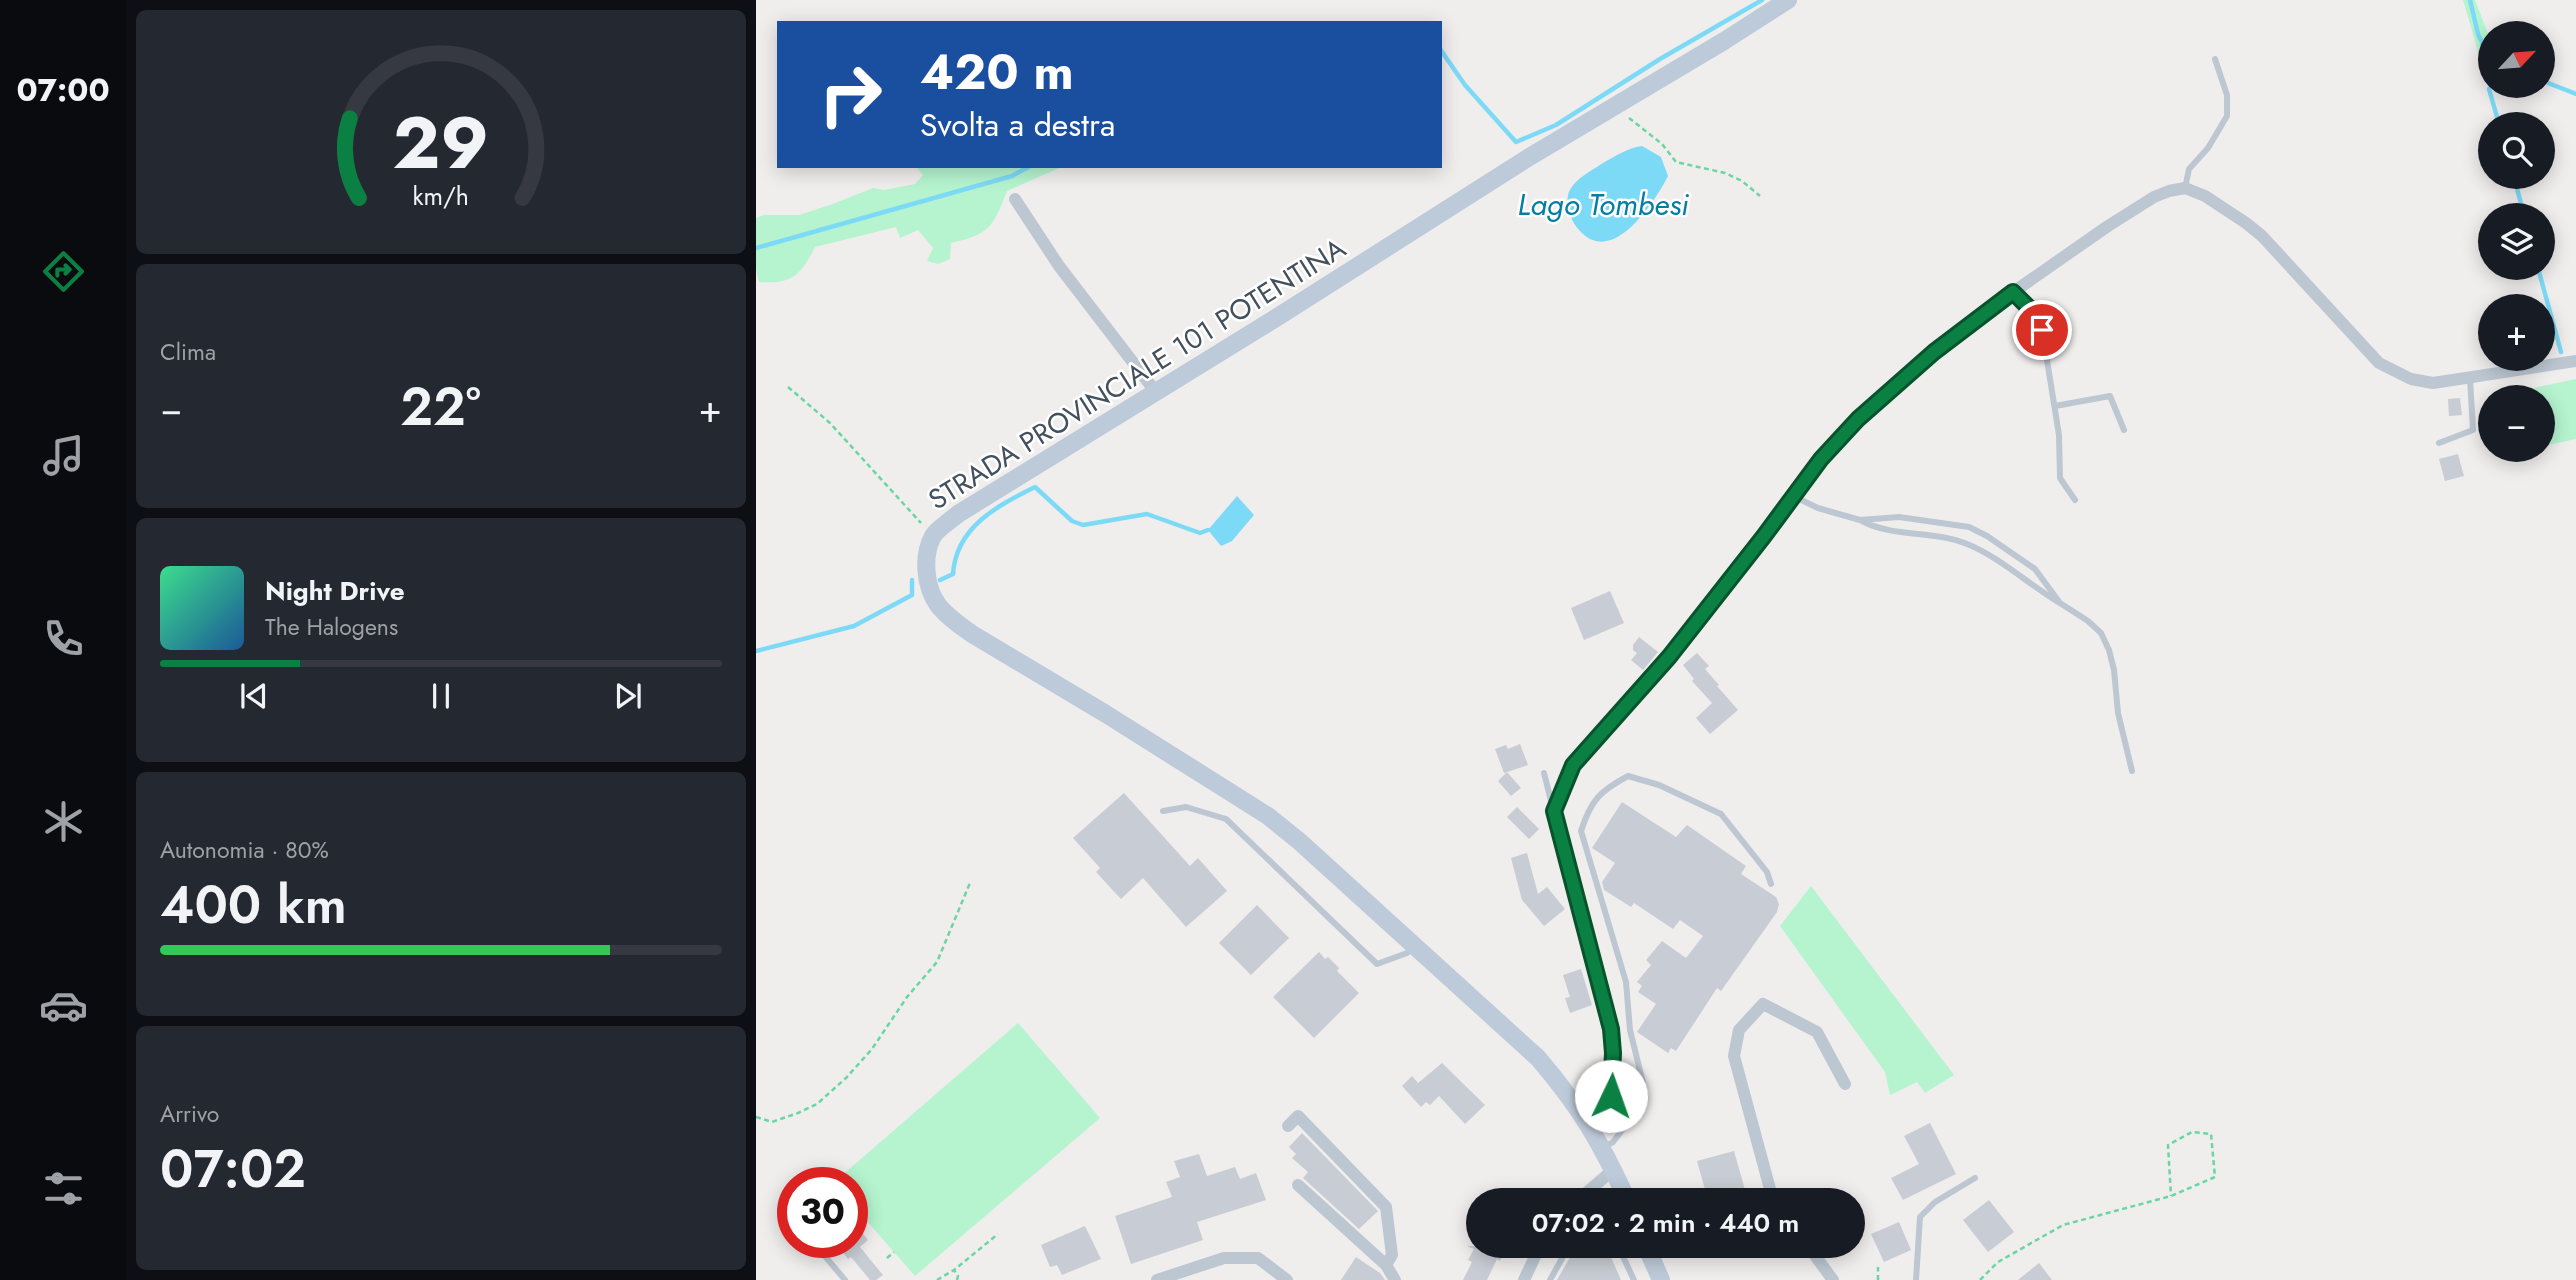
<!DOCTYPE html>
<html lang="it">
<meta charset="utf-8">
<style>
:root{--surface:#171b24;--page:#242831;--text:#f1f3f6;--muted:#9ea1a6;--line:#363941;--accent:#0b8043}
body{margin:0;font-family:Jost,sans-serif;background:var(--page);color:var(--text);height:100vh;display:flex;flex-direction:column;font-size:26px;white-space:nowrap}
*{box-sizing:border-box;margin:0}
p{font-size:23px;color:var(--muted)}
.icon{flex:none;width:38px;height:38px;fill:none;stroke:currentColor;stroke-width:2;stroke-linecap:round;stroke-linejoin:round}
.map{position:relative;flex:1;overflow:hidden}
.panel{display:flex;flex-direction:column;gap:10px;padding:10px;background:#0d0f14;width:630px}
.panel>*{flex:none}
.guide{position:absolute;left:21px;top:21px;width:665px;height:147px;border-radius:0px;box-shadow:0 4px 18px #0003;background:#1a4fa0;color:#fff;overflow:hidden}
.needle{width:46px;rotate:64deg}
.fabs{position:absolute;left:1722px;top:21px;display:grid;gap:14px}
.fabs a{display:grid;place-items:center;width:77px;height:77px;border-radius:50%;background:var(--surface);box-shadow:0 4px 18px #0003;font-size:35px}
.speed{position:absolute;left:21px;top:1167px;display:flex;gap:14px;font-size:35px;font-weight:700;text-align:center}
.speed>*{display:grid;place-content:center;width:91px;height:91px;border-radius:50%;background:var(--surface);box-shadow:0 4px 18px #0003;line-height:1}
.speed .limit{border:10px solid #d22;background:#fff;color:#111}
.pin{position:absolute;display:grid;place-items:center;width:60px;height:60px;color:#fff;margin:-30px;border:4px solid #fff;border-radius:50%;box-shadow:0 2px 7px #0007}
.me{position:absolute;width:77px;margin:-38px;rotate:3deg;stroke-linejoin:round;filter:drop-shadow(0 0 5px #0008)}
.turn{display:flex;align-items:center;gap:24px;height:147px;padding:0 28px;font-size:32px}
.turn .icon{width:91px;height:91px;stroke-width:2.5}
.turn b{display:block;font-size:49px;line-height:60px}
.big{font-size:52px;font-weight:600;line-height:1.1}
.panel .card{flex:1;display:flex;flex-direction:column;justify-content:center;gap:10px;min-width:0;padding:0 24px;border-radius:10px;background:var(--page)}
.panel .dial{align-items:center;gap:0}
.dial svg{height:182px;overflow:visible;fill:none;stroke:var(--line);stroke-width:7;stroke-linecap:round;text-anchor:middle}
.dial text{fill:var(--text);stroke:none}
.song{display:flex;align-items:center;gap:21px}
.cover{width:84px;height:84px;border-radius:10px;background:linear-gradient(135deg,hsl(150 70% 55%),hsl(210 70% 35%))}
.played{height:7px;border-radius:4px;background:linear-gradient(90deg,var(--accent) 25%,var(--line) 25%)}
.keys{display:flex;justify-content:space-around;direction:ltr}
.heat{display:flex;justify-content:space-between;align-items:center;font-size:38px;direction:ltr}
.charge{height:10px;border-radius:5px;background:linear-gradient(90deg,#34c759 80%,var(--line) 0)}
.trip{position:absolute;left:710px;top:1188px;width:399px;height:70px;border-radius:35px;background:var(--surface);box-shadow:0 4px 18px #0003;font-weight:600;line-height:70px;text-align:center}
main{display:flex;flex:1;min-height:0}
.tab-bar{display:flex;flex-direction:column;width:126px;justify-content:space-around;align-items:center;background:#090b0e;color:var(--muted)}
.tab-bar .icon{width:49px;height:49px}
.tab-bar .active{color:var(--accent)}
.tab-bar b{font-size:32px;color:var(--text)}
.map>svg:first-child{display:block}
.green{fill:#b5f4cf}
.water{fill:#7ddaf7}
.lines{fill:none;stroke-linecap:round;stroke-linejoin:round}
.stream{stroke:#7ddaf7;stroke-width:4.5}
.building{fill:#c8ccd4}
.path{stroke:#69d6a3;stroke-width:2.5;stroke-dasharray:5 3.5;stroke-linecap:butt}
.lane{stroke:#bcc7d2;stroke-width:6}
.street{stroke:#bcc7d2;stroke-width:12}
.secondary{stroke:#bdcad9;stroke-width:18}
.route-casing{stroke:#07532c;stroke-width:18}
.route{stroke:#0b8043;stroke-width:12}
.labels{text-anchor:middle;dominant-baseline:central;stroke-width:5;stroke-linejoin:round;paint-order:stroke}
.street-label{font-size:28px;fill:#43505d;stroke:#fff}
.water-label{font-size:30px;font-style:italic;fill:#027ea3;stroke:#fff}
</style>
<main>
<nav class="tab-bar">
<b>07:00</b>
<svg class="icon active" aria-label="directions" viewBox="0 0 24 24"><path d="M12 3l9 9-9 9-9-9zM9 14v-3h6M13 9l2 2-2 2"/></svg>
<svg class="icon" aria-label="music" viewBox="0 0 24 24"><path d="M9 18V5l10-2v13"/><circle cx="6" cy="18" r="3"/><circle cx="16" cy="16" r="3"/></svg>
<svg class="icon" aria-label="phone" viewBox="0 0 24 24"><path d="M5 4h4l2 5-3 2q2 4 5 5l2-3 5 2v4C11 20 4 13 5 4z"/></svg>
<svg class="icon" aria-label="climate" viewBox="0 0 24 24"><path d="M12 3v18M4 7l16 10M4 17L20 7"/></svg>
<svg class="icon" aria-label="car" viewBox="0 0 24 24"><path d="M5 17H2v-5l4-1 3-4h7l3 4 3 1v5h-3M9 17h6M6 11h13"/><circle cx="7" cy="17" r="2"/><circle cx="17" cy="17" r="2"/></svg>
<svg class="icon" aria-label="filters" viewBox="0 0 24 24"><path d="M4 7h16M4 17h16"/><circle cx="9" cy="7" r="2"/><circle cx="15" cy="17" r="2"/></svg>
</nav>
<section class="panel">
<div class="card dial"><svg viewBox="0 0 100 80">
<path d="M14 69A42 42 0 1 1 86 69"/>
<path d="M14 69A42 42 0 0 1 10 34" stroke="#0b8043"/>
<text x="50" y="56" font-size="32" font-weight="700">29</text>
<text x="50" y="72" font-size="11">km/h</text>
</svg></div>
<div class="card"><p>Clima</p>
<div class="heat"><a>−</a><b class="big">22°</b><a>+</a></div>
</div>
<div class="card">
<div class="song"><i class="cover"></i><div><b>Night Drive</b><p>The Halogens</p></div></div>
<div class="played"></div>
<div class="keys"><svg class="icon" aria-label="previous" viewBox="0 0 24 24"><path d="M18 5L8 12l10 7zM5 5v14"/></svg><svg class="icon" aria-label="pause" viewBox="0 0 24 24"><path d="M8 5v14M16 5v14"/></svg><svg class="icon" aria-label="next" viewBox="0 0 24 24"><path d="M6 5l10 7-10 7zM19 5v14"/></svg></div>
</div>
<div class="card"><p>Autonomia · 80%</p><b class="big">400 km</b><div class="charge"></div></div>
<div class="card"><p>Arrivo</p><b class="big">07:02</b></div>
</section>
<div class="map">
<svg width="1820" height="1280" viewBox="0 0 1820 1280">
<rect width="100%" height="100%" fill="#f0eded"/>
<!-- green -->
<path class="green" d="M1707,0H1719L1734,39V70L1724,58Z
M159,166H308L251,191C237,227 234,234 195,243L194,259L182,264L171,261L177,248L162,230L144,238L140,227L59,247C44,276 37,284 3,282L0,269V218L8,215H43L74,205L117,188L128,190L159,184L167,175Z
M1820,379V439L1787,446V397H1735Z
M1055,886L1198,1075L1169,1093L1161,1082L1134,1095L1129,1072L1024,926Z
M262,1023L344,1118L159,1276L96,1204V1183H77Z"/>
<!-- water -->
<path class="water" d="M886,146L905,157L912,176C898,203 856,268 823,230C815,221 810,208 812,195C816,180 835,171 847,163C860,156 871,148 886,146Z
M481,496L498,515L476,541L465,546L452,530Z"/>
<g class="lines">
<!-- stream -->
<path class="stream" d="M1714,0L1722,34L1734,59
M684,49L709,85L760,142L800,125L904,59L1006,0
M1787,81L1820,94
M1733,89L1743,124
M1758,177L1768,215
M0,248L256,176L274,166
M1782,268L1805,352
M184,580L197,574C200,527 241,506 279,487L316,521L327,525L391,514L444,533L452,530
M0,651L98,626L156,595V580"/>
</g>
<!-- building -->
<path class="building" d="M1704,398L1706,415L1693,416L1692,399Z
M1702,454L1708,476L1689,481L1683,459Z
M854,591L868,623L828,640L815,608Z
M883,637L902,652L887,670L875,660L881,653L877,650V645Z
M941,653L953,666L949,669L963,685L961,686L982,710L954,734L940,718L956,703L936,681L938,679L927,665Z
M764,744L772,765L748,773L739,749L750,745L752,749Z
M751,772L765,788L755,796L742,781Z
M368,793L434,866L442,858L471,891L430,927L387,878L365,899L340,872L344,868L317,838Z
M866,802L920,837L931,825L990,866L985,874L1020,897L1023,904L1021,912L965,991L961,988L920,1051L915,1048L912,1053L881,1032L900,1004L882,992L886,986L881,982L895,965L890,960L906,941L930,958L947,936L924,920L917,929L878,903L875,907L848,890L846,882L859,863L836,848Z
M761,807L783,829L773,839L751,817Z
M771,853L782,894L791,887L809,909L788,926L766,900L755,858Z
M501,905L533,938L495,975L463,943Z
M563,952L569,959L572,957L583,968L581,971L603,993L558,1038L517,997Z
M825,969L836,1005L814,1013L809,998L814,997L807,975Z
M686,1063L729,1105L709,1124L683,1096L674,1105L670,1102L665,1107L646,1086L656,1076L662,1083Z
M1174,1123L1200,1174L1147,1200L1135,1178L1163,1164L1148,1136Z
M546,1133L622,1211L603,1229L547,1178L552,1172L536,1158L540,1154L533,1147Z
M978,1151L991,1197L978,1200H952L941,1161Z
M443,1154L451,1176L479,1167L484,1179L500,1173L510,1200L441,1222L447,1240L375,1264L359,1216L416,1197L410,1182L424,1177L418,1161Z
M1233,1200L1258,1232L1232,1252L1207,1220Z
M96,1220L112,1240L104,1247L127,1275L120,1280H114L95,1257L92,1259L79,1242H96Z
M1143,1222L1155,1250L1128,1262L1115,1234Z
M329,1226L345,1259L306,1275L301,1265L294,1267L285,1245Z
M711,1246H751L744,1261L741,1259L731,1280H707L716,1262L712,1260L718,1249Z
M824,1246H850L865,1280H801L816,1254Z
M600,1257L624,1273L629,1280H585Z
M1283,1263L1296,1280H1262Z"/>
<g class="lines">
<!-- path -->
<path class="path" d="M873,118L906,144L920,162L969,173L986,181L1004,196
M32,387L74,423L165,523
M0,1117L16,1122L42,1113L61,1104L90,1078L116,1049L151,997L181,962L214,883
M131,1258L138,1252
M181,1280L198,1270
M201,1280L202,1276L198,1270L242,1234
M1122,1280V1267
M1224,1280L1242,1262L1307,1225L1415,1196L1459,1177L1455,1134L1436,1132L1412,1145L1415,1196"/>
<!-- lane -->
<path class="lane" d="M1429,188L1433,169L1452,148L1471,116V95L1459,59
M1257,292L1281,316L1286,329L1303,435L1304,478L1319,500
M1299,406L1354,396L1368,430
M1683,443L1717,430L1714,379
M1039,497L1062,508L1104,520L1143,517L1213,527L1231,536L1279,569L1304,603L1332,621L1345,633L1353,650L1358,670L1362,713L1376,771
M1106,521C1138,538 1178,530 1211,544C1240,555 1274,585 1302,602
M788,773L797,809
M407,811L430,807L470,819L621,964L651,953L657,947
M849,1147L857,1142L876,1117L888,1087L874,1030L870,982L825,831C835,800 844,791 872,776L903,785L965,814L1011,872L1015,884
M57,1242L89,1280
M862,1246L878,1280
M794,1280L813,1246
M1160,1280L1164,1217L1179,1202L1219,1178"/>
<!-- street -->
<path class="street" d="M259,199L303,266L399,391
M833,1124C837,1121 844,1118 847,1114C862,1095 857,1052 855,1029L798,811L817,765L913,657L1008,536L1065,459L1102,419L1178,352L1243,302L1352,226L1398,197L1413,191L1429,188L1449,196L1490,223L1506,236L1623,363L1655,379L1677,383L1820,361
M532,1126L542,1116L630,1207L636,1255L630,1265
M542,1185L630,1265L639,1280
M822,1200L851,1175L858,1172
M1017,1200L978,1056L983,1030L1007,1004L1061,1032L1089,1084
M1052,1246L1077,1280
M401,1280L468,1258H502L531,1280
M768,1280L784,1246"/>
<!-- secondary -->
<path class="secondary" d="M871,1200C845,1142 823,1106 782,1058L543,841L512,816L350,714L216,634C205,626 191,617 182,605C169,587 166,556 177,536C182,528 194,521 202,514L523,316L775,156L968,41L1032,0
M890,1246L905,1280"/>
</g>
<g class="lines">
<!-- route casing -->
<g class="route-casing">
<path id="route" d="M855,1096L857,1053L855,1029L798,811L817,765L913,657L1008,536L1065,459L1102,419L1178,352L1257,292L1281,316L1286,330"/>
</g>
<!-- route -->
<use href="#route" class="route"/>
</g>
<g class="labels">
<!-- street labels -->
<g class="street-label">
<text transform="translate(381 374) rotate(-32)">STRADA PROVINCIALE 101 POTENTINA</text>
</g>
<!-- water labels -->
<g class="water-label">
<text x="847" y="204">Lago Tombesi</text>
</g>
</g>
</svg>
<div class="fabs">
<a><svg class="needle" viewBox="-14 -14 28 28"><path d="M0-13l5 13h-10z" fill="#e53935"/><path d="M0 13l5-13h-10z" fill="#9ea1a6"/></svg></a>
<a><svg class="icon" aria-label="search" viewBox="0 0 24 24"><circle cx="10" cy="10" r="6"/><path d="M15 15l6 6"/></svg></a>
<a><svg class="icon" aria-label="layers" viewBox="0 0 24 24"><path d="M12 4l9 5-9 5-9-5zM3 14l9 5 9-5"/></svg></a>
<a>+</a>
<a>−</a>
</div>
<div class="speed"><div class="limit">30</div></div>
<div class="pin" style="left:1286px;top:330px;background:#d93025"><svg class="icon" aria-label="arrive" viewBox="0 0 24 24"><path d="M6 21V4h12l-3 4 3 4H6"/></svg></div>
<svg class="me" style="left:855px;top:1096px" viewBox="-20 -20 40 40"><circle r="19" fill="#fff"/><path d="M0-13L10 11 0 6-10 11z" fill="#0b8043"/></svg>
<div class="trip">07:02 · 2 min · 440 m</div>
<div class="guide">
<div class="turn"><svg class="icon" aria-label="right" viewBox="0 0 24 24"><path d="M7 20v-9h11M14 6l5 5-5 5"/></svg><div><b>420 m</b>Svolta a destra</div></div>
</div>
</div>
</main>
